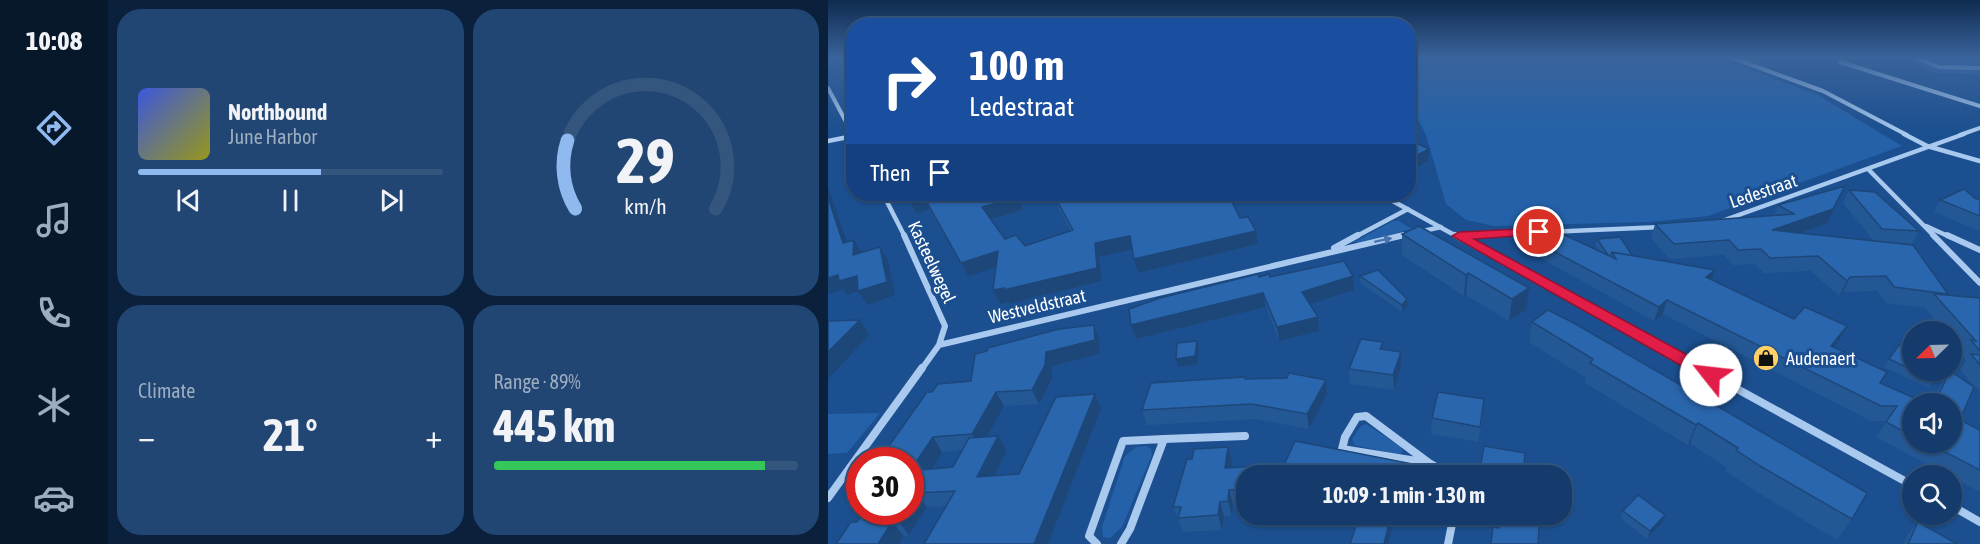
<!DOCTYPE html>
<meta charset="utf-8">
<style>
:root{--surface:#143b6b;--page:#214673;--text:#f1f3f6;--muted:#9dadc1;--line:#33557e;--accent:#90b9f0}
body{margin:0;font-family:"Asap Condensed",sans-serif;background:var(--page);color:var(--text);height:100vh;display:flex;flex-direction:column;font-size:22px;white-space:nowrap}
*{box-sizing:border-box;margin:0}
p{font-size:20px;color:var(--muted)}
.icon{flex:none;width:33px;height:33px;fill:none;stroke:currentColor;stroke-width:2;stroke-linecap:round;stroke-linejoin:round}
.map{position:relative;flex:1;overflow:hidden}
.drawer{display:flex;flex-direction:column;gap:9px;padding:9px;background:#0b203b;width:720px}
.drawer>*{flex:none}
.guide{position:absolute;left:18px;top:18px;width:570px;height:183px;border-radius:24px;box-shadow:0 2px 4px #0004,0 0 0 2px var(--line);background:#1a4fa0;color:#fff;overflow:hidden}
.needle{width:39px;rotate:247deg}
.controls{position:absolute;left:1074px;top:321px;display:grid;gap:12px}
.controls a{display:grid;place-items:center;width:60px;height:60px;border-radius:50%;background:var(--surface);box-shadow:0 2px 4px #0004,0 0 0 2px var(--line);font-size:30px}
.speed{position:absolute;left:18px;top:447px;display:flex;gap:12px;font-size:30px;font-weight:700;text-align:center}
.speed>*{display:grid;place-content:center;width:78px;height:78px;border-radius:50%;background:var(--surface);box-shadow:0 2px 4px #0004,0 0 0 2px var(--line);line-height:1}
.speed .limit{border:9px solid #d22;background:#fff;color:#111}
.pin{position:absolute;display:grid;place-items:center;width:51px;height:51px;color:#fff;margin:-26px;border:3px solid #fff;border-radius:50%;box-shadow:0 2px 6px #0007}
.me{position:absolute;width:66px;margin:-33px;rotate:299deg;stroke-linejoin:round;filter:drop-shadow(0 0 4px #0008)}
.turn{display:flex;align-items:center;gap:21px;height:126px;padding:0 24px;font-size:27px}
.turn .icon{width:78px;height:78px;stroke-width:2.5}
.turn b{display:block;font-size:42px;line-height:51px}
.then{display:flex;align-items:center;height:57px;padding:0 24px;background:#0003;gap:12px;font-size:22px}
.big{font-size:45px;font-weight:700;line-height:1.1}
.drawer .tile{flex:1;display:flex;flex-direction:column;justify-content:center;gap:9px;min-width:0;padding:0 21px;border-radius:24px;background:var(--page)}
.drawer .dial{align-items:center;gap:0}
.dial svg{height:156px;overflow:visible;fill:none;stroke:var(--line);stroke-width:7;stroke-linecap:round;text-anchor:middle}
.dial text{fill:var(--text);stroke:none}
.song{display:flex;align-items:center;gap:18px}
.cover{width:72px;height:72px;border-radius:9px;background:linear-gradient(135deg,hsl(230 70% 55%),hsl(60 70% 35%))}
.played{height:6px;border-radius:3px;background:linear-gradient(90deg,var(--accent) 60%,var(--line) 60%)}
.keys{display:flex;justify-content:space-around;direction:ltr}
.heat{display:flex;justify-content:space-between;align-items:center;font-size:33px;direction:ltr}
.charge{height:9px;border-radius:4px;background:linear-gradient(90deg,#34c759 89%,var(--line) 0)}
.drawer .tiles{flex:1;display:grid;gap:9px;grid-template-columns:repeat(2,1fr)}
.trip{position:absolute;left:408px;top:465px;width:336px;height:60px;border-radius:24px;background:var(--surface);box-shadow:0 2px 4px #0004,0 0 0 2px var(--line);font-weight:700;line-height:60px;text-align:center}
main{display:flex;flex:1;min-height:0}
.tab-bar{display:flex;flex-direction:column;width:108px;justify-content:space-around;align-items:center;background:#08182b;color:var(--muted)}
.tab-bar .icon{width:42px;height:42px}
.tab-bar .current{color:var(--accent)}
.tab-bar b{font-size:27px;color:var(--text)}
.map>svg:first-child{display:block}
.green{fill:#2461a8}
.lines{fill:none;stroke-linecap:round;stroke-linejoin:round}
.stream{stroke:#9cc4f0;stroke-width:4}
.minor-far3{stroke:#a9c9ee;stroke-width:4}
.minor-far2{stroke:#a9c9ee;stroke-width:4.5}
.minor-far1{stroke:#a9c9ee;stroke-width:6}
.minor{stroke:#a9c9ee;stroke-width:8}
.wall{fill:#245895;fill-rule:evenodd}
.shaded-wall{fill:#1d4779}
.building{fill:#2a66ad;stroke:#1d4779;stroke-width:1.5}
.oneway{fill:#4674ac}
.route{fill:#e11d48;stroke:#92132f;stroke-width:1.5}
.labels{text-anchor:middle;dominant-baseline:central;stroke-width:6;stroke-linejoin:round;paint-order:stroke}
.street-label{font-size:18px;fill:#fff;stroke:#1b4f8f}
.poi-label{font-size:18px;fill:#fff;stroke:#1b4f8f;text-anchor:start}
</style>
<main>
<nav class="tab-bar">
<b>10:08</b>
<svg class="icon current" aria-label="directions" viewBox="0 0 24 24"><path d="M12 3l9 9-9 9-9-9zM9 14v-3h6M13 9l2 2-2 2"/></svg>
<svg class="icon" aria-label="music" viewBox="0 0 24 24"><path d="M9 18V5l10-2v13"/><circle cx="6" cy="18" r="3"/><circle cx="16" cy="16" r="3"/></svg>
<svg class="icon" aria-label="phone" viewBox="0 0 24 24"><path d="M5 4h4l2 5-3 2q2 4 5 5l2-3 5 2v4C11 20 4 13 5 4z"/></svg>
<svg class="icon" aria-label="climate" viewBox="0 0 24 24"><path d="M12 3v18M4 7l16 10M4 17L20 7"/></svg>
<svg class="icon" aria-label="car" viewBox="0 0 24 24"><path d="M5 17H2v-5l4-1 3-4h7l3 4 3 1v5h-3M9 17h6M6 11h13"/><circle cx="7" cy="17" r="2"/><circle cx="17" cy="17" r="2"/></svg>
</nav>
<section class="drawer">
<div class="tiles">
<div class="tile">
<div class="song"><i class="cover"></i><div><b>Northbound</b><p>June Harbor</p></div></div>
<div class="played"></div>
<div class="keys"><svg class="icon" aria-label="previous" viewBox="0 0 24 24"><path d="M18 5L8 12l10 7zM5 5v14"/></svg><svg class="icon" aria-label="pause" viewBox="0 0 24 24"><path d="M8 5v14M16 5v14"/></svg><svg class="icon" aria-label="next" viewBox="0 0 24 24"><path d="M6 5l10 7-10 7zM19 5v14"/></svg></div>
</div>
<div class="tile dial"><svg viewBox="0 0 100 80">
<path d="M14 69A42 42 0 1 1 86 69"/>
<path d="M14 69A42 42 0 0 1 10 34" stroke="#90b9f0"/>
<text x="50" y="56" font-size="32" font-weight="700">29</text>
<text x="50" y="72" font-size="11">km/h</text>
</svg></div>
<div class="tile"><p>Climate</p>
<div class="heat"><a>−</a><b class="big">21°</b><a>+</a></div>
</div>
<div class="tile"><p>Range · 89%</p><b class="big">445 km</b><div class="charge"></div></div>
</div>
</section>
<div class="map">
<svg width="1152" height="544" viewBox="0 0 1152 544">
<rect width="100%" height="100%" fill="#1b4f8f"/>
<!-- green -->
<path class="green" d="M581,57H888L990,95L1074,146L880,216L821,222L666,226L638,220L618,204L598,135L591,121L581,112Z
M1074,57H1152V74L1106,73Z
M565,221H571L584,229L531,243L526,242Z
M52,413L19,453L0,454V414Z
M538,424L573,447L575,453L567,454L526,445L524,439L533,426Z
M319,446L323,449L324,455L294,527L282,538L275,537L274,527L297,456L308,447Z"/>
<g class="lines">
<!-- stream -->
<path class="stream" d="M1085,57L1111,67L1152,68"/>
<!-- minor-far3 -->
<path class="minor-far3" d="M902,57L995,91L1079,135
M1012,62L1152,106
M0,88L25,135
M1132,135L1152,128"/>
<!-- minor-far2 -->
<path class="minor-far2" d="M24,134L26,137
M1076,134L1099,146L1152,161
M0,141L25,136
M1040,169L1107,237
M55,194L77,237
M552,194L630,237
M894,221L1136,134
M1098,226L1122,237
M591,232L613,227
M631,236L834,227
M527,237L580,209
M570,237L581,234"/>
<!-- minor-far1 -->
<path class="minor-far1" d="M76,235L117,326L111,345L93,370
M627,235L874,370
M1105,235L1152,283
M1119,235L1152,250
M631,236L649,235
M506,248L530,235
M111,345L576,235"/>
<!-- minor -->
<path class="minor" d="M871,368L1084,485
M538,416L601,463L514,449L517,437L529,417Z
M336,439L417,436
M601,463L623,476
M0,498L94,368
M1124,506L1152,522
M269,544L261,536L295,441L336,439L302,529L293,544
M620,544L626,514"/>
</g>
<!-- wall -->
<path class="wall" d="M1021,190L1091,231L1084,244L1068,243L1120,294L1119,295L1152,298V391L1143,383L1132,369L1138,361L1133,355L1135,352L1124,339V332H1117L1097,308H1098L1058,303L1049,291L1015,292L1011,296L983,271L936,273L927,264L905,265L896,255L841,259L823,238L827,224L946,215L950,205L1011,200L999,224L972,233L1046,241L1015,203Z
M81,194L195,210L163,219L177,239L197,246L243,231L231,210L227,197L369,195L412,218L430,244L310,273L305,249L271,257L274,281L182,304L181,302L172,304L168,267L140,276L102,210L88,213Z
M1147,198L1152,200V231L1106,212L1112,200Z
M591,226L698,310L681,321L638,295L636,296L574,255V234Z
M769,239L804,255V256L887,270L883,279L966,319L1019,326L1011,341L1006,347L1059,372L1053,383L1094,402L1096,399L1103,403L1112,386L1122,371L1132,420L1152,430V492L1124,477V476H1121L1048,437L1059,421H1043L835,314L826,321L707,255L708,242L771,251L767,246ZM1084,404L1124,442H1084Z
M532,276L579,306L574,312L532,283Z
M431,277L526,290L482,304L490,317L491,331L451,341L438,307L308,339Z
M720,310L1024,519L1009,540L921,487L898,471L899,468L862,443L860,445L757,383L758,378L701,342L704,322Z
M271,338L272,354L224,366V379L211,404L176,406L159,437L179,451L166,476L191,474L267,394L273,409L220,544L118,506L99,507L81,535L76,536L71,544H8L29,522L82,512L104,392L143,381L159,351ZM134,450L125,467L103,469L114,452Z
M555,349L573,352V367L566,390L522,384L521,369Z
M1061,359L1106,380L1101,388L1056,367Z
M418,379L498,380L499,394L481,429L427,419L319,425L314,410Z
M655,415L650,442L603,434L604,418Z
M400,447L404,461L403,468L590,465L418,476V503L405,504L404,516H396L394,530L355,532L345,507L364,459Z
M795,511L837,515L834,523L819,539L792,518Z
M452,514H481L477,524L453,520Z
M1090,522L1129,544H1075L1079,536Z"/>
<!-- shaded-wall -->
<path class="shaded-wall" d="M18,57H26V58L19,60Z
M601,149L600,161L580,172V160Z
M1017,186L999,224L938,244L944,230Z
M0,187L24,256L15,243L0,197Z
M189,194L195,210L159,220L154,207Z
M96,197L102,210L88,213L82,201Z
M428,231L430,244L310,273L306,259Z
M302,236L306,249L271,257L274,281L182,304L181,302L172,304L165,290L267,243Z
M26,240L34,253L25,255Z
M52,247L60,260L67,295L39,305L30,291L19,295L16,289L0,294V278Z
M170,251L176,265L140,276L133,263Z
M887,270L882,284L878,277Z
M640,273L638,295L636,296L638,275Z
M525,276L526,290L476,306L474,292Z
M1022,277L1015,292L1011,296L1019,281Z
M701,288L698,310L681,321L684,299Z
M435,293L438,307L308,339L303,325Z
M579,299V306L574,312V305Z
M839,300L835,314L826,321L831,307Z
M490,317L491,331L451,341L449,327Z
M32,320L41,335L0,379V352Z
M266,325L271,338L272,354L224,366V379L211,404L204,390L218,352Z
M1019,326L1011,341L995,360L1003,346Z
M369,341L371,348L369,364L350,367L348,359Z
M573,352V367L566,390L565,375Z
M498,380L499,394L481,429L479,414Z
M168,392L176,406L153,448L144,434Z
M267,394L273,409L220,544H206Z
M870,423L862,443L860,445L868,425Z
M170,436L179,451L158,491L149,477Z
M105,437L114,452L93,486L82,471Z
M400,447L404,461L401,483L397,468Z
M401,490L405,504L404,516L400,501Z
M88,493L99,507L81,535L70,521L76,512H82V501Z
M392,502L396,516L394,530L390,515Z
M476,514H481L477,524Z
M563,514H568L560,544H556Z
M837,515L834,523L819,539L822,531Z
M64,522L76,536L71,544H50Z"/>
<!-- building -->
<path class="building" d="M580,139L601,149L580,160Z
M1017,186L1005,209L944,230L1085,245L1120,294L1066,287L1058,276L1022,277L1019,281L990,256L942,258L933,249L910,250L901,240L846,244L827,224L966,214L950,205Z
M1136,189L1147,198L1152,200V216L1112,200Z
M1021,190L1047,192L1091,231L1054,229Z
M81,194H188L190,198L154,207L177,239L188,235L197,246L245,230L227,197L241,194H367L369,195L378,194H400L412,218L420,217L428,231L306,259L302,236L267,243L269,268L175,290L176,288L165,290L170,251L133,263L96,197L82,201Z
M0,197L15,243L26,240L25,255L52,247L59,282L30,291L29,276L11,281L10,275L0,278Z
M591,226L701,288L684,299L640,273L638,275L574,234Z
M728,231L788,259L784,252L887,270L878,277L966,319L977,307L1019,326L1003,346L1059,372L1052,383L1095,402L1096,399L1105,404H1084V436L1058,422L1069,406H1053L839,300L831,307L708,242Z
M792,237L804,255H800L784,252L782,256L780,255L769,239Z
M516,261L525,276L474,292L490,317L449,327L435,293L303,325L301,309L332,298L430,274L431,277L441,274L442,277Z
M550,270L579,299L574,305L532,276Z
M1106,294L1152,298V351L1143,340L1148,341Z
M720,310L744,322L1039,493L1024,519L932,466L908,450L910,448L870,423L868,425L762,363L765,359L704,322Z
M32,320L0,352V321Z
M266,325L267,340L218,352L217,365L204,390L168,392L144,434L105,437L82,471V460H51L99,392H104L110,384L143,381L147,354L159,351L160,348L231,329Z
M533,339L555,342L552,349L573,352L565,375L521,369Z
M369,341L367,356L348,359L349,343Z
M1071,345L1084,355V370L1061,359Z
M1143,354L1152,355V365Z
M1085,370H1106L1110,373L1106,380Z
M1122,371L1146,387L1132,420L1152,430V470L1098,442H1124V404H1106Z
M461,373L498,380L479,414L424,404L314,410L323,383L417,377V379L459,378Z
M610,392L656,399L652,427L604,418Z
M267,394L206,544H96L127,491L88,493L82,501V471L125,467L141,438L170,436L149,477L191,474L228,397Z
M467,441L590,465L588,476H418V489L401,490L400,501L392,502L390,515L350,518L353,507H345L359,459H364L366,449L400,447L397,468L456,465Z
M656,446L697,453L695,476H651Z
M810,495L837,515L822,531L795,511Z
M36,512H76L70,521L64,522L50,544H8L23,522H29Z
M532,514H563L556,544H522Z
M673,514H690V520L711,525L710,544H663L665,527L671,528Z
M1090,522L1129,544H1080Z"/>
<!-- one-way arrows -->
<defs><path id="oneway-solid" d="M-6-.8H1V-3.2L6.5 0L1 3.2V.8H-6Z" transform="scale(1.5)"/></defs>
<use class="oneway" href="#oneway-solid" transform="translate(555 240) rotate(-12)"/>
<!-- sky -->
<linearGradient id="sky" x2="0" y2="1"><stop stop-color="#0f2b4f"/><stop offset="0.43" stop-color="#39639b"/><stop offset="1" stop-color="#39639b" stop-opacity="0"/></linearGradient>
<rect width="1152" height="133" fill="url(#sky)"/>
<!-- route -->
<path class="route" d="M711,228L715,229V234L646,239L889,371L892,375L889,379H877L624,236L631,232Z"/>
<!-- icons -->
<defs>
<g id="shop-disc" transform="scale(1.35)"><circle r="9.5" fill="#ffd166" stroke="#1b4f8f"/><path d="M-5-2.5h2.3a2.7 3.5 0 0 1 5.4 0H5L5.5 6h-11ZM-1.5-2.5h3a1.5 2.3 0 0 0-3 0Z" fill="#111"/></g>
</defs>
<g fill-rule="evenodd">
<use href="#shop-disc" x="938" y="358"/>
</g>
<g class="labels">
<!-- street labels -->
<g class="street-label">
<text transform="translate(935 191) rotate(-19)">Ledestraat</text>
<text transform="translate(104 262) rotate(65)">Kasteelwegel</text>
<text transform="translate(209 306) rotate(-13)">Westveldstraat</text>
</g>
<!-- poi labels -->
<g class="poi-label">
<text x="958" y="358">Audenaert</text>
</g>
</g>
</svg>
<div class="controls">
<a><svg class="needle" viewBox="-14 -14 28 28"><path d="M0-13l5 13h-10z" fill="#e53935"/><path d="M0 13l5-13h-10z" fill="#9dadc1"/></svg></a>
<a><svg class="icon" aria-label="sound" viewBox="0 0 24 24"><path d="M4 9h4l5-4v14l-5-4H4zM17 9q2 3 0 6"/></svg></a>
<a><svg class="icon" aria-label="search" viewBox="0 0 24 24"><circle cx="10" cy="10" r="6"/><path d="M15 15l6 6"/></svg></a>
</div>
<div class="speed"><div class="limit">30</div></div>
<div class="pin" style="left:711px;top:232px;background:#d93025"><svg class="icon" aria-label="arrive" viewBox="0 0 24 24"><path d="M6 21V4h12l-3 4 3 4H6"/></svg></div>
<svg class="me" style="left:883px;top:375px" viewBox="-20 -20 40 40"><circle r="19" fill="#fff"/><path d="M0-13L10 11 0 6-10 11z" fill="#e11d48"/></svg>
<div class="trip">10:09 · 1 min · 130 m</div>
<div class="guide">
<div class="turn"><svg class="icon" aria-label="right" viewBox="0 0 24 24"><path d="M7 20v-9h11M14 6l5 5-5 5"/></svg><div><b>100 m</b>Ledestraat</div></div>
<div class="then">Then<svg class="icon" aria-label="arrive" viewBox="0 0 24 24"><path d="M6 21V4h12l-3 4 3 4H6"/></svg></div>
</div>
</div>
</main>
